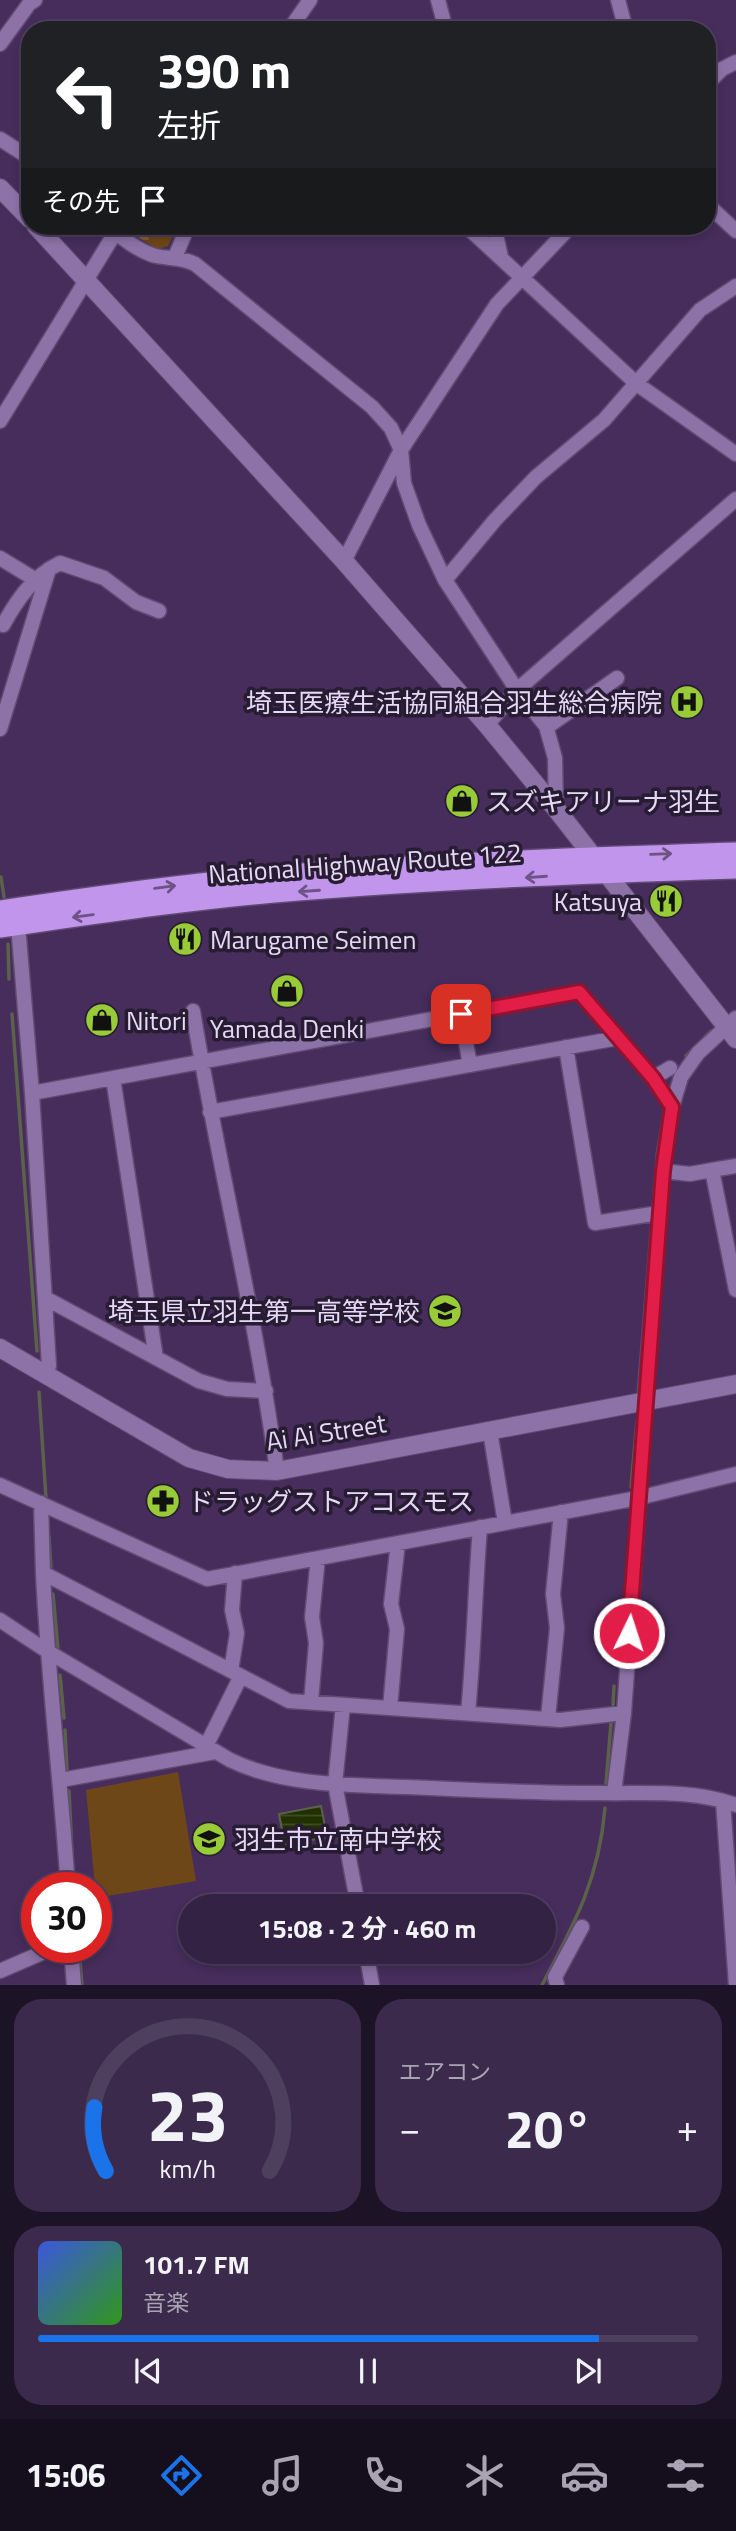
<!DOCTYPE html>
<html lang="ja">
<meta charset="utf-8">
<style>
:root{--surface:#342245;--page:#3c2a4c;--text:#f1f3f6;--muted:#a9a4b3;--line:#4e3f5e;--accent:#1a73e8}
body{margin:0;font-family:"Titillium Web","Noto Sans JP",sans-serif;background:var(--page);color:var(--text);height:100vh;display:flex;flex-direction:column;font-size:26px;white-space:nowrap}
*{box-sizing:border-box;margin:0}
p{font-size:23px;color:var(--muted)}
.icon{flex:none;width:38px;height:38px;fill:none;stroke:currentColor;stroke-width:2;stroke-linecap:round;stroke-linejoin:round}
.map{position:relative;height:1985px;overflow:hidden}
.details{display:flex;flex-direction:column;gap:14px;padding:14px;background:#1d1326;flex:1}
.details>*{flex:none}
.guide{position:absolute;left:21px;top:21px;width:695px;height:214px;border-radius:28px;box-shadow:0 4px 10px #0003,0 0 0 2px var(--line);background:#202124;color:#fff;overflow:hidden}
.speed{position:absolute;left:21px;top:1872px;display:flex;gap:14px;font-size:35px;font-weight:700;text-align:center}
.speed>*{display:grid;place-content:center;width:91px;height:91px;border-radius:50%;background:var(--surface);box-shadow:0 4px 10px #0003,0 0 0 2px var(--line);line-height:1}
.speed .limit{border:10px solid #d22;background:#fff;color:#111}
.pin{position:absolute;display:grid;place-items:center;width:60px;height:60px;color:#fff;margin:-30px;border-radius:14px;box-shadow:0 4px 10px #0006}
.me{position:absolute;width:77px;margin:-38px;rotate:4deg;stroke-linejoin:round;filter:drop-shadow(0 0 5px #0008)}
.turn{display:flex;align-items:center;gap:24px;height:147px;padding:0 21px;font-size:32px}
.turn .icon{width:91px;height:91px;stroke-width:2.5}
.turn b{display:block;font-size:49px;line-height:60px}
.then{display:flex;align-items:center;height:66px;padding:0 21px;background:#0003;gap:14px;font-size:26px}
.big{font-size:52px;font-weight:700;line-height:1.1}
.details .card{flex:1;display:flex;flex-direction:column;justify-content:center;gap:10px;min-width:0;padding:0 24px;border-radius:28px;background:var(--page)}
.details .dial{align-items:center;gap:0}
.dial svg{height:182px;overflow:visible;fill:none;stroke:var(--line);stroke-width:7;stroke-linecap:round;text-anchor:middle}
.dial text{fill:var(--text);stroke:none}
.song{display:flex;align-items:center;gap:21px}
.cover{width:84px;height:84px;border-radius:10px;background:linear-gradient(135deg,hsl(230 70% 55%),hsl(110 70% 35%))}
.played{height:7px;border-radius:4px;background:linear-gradient(90deg,var(--accent) 85%,var(--line) 85%)}
.keys{display:flex;justify-content:space-around;direction:ltr}
.heat{display:flex;justify-content:space-between;align-items:center;font-size:38px;direction:ltr}
.details .tiles{flex:1;display:grid;gap:14px;grid-template-columns:1fr 1fr}
.card:last-child{grid-column:span 2}
.trip{position:absolute;left:178px;top:1894px;width:378px;height:70px;border-radius:35px;background:var(--surface);box-shadow:0 4px 10px #0003,0 0 0 2px var(--line);font-weight:700;line-height:70px;text-align:center}
.dock{display:flex;height:112px;justify-content:space-around;align-items:center;background:#150e1c;color:var(--muted)}
.dock .icon{width:49px;height:49px}
.dock .current{color:var(--accent)}
.dock b{font-size:32px;color:var(--text)}
.map>svg:first-child{display:block}
.forest{fill:url(#forest-firs)}
.pitch{fill:#6e4718}
.water{fill:url(#water-rules);stroke:#5b624a;stroke-width:2}
.lines{fill:none;stroke-linecap:round;stroke-linejoin:round}
.stream{stroke:#5b624a;stroke-width:3.5}
.minor-casing{stroke:#604a73;stroke-width:17}
.tertiary-casing{stroke:#604a73;stroke-width:20}
.trunk-casing{stroke:#604a73;stroke-width:22}
.minor{stroke:#8c72a6;stroke-width:14}
.tertiary{stroke:#8c72a6;stroke-width:18}
.trunk{stroke:#c195ec;stroke-width:19}
.oneway{stroke:#6c5285}
.route-casing{stroke:#92132f;stroke-width:18}
.route{stroke:#e11d48;stroke-width:12}
.labels{text-anchor:middle;dominant-baseline:central;stroke-width:7;stroke-linejoin:round;paint-order:stroke}
.poi-label{font-size:26px;fill:#e6d8f6;stroke:#271c31;text-anchor:start}
.street-label{font-size:26px;fill:#e6d8f6;stroke:#271c31}
</style>
<div class="map">
<svg width="736" height="1985" viewBox="0 0 736 1985">
<defs>
<pattern id="forest-firs" width="22" height="20" patternUnits="userSpaceOnUse" patternTransform="scale(1.75)"><rect width="22" height="20" fill="#6e4718"/><path d="M5 1l3.5 6h-7zM16 11l3.5 6h-7z" fill="#83613a"/></pattern>
<pattern id="water-rules" width="6" height="5" patternUnits="userSpaceOnUse" patternTransform="scale(1.75)"><rect width="6" height="5" fill="#203000"/><path d="M0 2.5h6" fill="none" stroke="#404d26"/></pattern>
</defs>
<rect width="100%" height="100%" fill="#462d5c"/>
<!-- forest -->
<path class="forest" d="M128,226H178L168,246L157,249L133,234Z"/>
<!-- pitch -->
<path class="pitch" d="M178,1772L196,1881L96,1898L86,1790Z"/>
<!-- water -->
<path class="water" d="M321,1806L327,1837L285,1845L279,1814Z"/>
<g class="lines">
<!-- stream -->
<path class="stream" d="M1,877L4,897
M8,944L9,979
M12,1014L37,1351
M686,1056L711,1031
M39,1392L46,1498
M631,1487L637,1421
M49,1536L51,1568
M53,1594L58,1649
M60,1675L64,1718
M613,1705L614,1686
M65,1730L67,1770
M606,1783L611,1723
M69,1791L72,1852
M79,1948L82,1985
M542,1985C575,1923 599,1879 605,1808"/>
<!-- minor casing -->
<g class="minor-casing">
<path id="minor" d="M438,0L446,30
M618,0L626,30
M289,30L310,0
M0,44L29,4L35,0
M707,84L722,69L736,62
M0,139L30,158
M707,204L736,231
M108,226C120,237 140,252 156,256C170,259 182,257 195,264L372,407L391,428L401,450L404,483L419,525L445,580L517,690L546,726L555,758L556,809
M466,226L637,384L736,454
M494,226L501,257
M175,257L188,226
M0,421L115,233
M0,558L36,580
M344,561L401,450L497,304L571,226
M445,580L495,520L536,477L604,420L700,310L736,286
M3,625C17,600 33,576 60,563L104,578L136,602L159,611
M487,725L517,690L736,499
M547,727L617,678
M0,729L49,569
M18,925L32,1093L49,1366L45,1374
M193,1011C218,1164 256,1316 277,1471
M461,1014L470,1065
M566,1047L595,1223L659,1213
M113,1078L156,1358
M653,1078L672,1107
M32,1093L579,992L653,1078L670,1068
M210,1112L618,1038
M736,1166L712,1170L736,1290
M663,1171L690,1174L712,1170
M45,1298L199,1381L227,1389L266,1391
M0,1485L207,1579L505,1523L490,1431
M41,1503L43,1573L289,1701L560,1720L624,1713
M505,1523L638,1498L736,1474
M43,1573C48,1679 61,1783 68,1888
M0,1620L47,1651L230,1760C284,1786 348,1785 407,1787C471,1790 535,1793 599,1793C645,1794 692,1789 736,1805
M231,1671L237,1633L232,1610L235,1573
M311,1702L316,1643L312,1617L318,1558
M343,1705L335,1784L358,1906
M390,1708L397,1629L391,1604L398,1543
M468,1713C474,1651 475,1590 480,1527
M548,1718L557,1628L553,1594L561,1512
M206,1746L241,1676
M61,1780L215,1752
M614,1793L624,1713L646,1402L645,1392L664,1154L672,1107L681,1077L698,1053L736,1018
M723,1801L736,1985
M71,1948L74,1985
M366,1951L372,1985
M0,1971L53,1948
M557,1985L555,1977L582,1927"/>
</g>
<!-- tertiary casing -->
<g class="tertiary-casing">
<path id="tertiary" d="M0,188L30,219
M36,226L344,561L487,725L556,809L736,1039
M0,1348L189,1458L228,1469L277,1471L736,1384"/>
</g>
<!-- trunk casing -->
<g class="trunk-casing">
<path id="trunk" d="M0,910C96,896 193,882 290,874C438,862 587,857 736,852
M0,928C91,915 182,901 274,893C428,880 582,874 736,869"/>
</g>
<!-- minor -->
<use href="#minor" class="minor"/>
<!-- tertiary -->
<use href="#tertiary" class="tertiary"/>
<!-- trunk -->
<use href="#trunk" class="trunk"/>
</g>
<!-- one-way arrows -->
<defs><path id="oneway-shaft" d="M-6 0H5M1.5-3L5.5 0L1.5 3" fill="none" stroke-width="1.6" stroke-linecap="round" stroke-linejoin="round" transform="scale(1.75)"/></defs>
<g class="oneway">
<use href="#oneway-shaft" transform="translate(661 854) rotate(-2)"/>
<use href="#oneway-shaft" transform="translate(536 877) rotate(176)"/>
<use href="#oneway-shaft" transform="translate(165 887) rotate(-7)"/>
<use href="#oneway-shaft" transform="translate(309 891) rotate(176)"/>
<use href="#oneway-shaft" transform="translate(83 916) rotate(172)"/>
</g>
<g class="lines">
<!-- route casing -->
<g class="route-casing">
<path id="route" d="M461,1014L579,992L653,1078L672,1107L663,1171L629,1633"/>
</g>
<!-- route -->
<use href="#route" class="route"/>
</g>
<!-- icons -->
<defs>
<g id="hospital-disc" transform="scale(1.75)"><circle r="9.5" fill="#98cb37" stroke="#271c31"/><path d="M-5-5h3v3.5h4V-5h3V5h-3V1.5h-4V5h-3Z" fill="#111"/></g>
<g id="shop-disc" transform="scale(1.75)"><circle r="9.5" fill="#98cb37" stroke="#271c31"/><path d="M-5-2.5h2.3a2.7 3.5 0 0 1 5.4 0H5L5.5 6h-11ZM-1.5-2.5h3a1.5 2.3 0 0 0-3 0Z" fill="#111"/></g>
<g id="restaurant-disc" transform="scale(1.75)"><circle r="9.5" fill="#98cb37" stroke="#271c31"/><path d="M-5-6h1v4h1v-4h1v4h1v-4h1v5L-1.5 .5V6h-2V.5L-5-1ZM5-6V6H3V1.5H1.5Q1.5-4 5-6Z" fill="#111"/></g>
<g id="school-disc" transform="scale(1.75)"><circle r="9.5" fill="#98cb37" stroke="#271c31"/><path d="M0-5L7-2L0 1L-7-2ZM-4 1L0 2.5L4 1V4Q0 6-4 4Z" fill="#111"/></g>
<g id="pharmacy-disc" transform="scale(1.75)"><circle r="9.5" fill="#98cb37" stroke="#271c31"/><path d="M-2-6h4v4h4v4h-4v4h-4v-4h-4v-4h4Z" fill="#111"/></g>
</defs>
<g fill-rule="evenodd">
<use href="#hospital-disc" x="687" y="702"/>
<use href="#shop-disc" x="462" y="801"/>
<use href="#restaurant-disc" x="666" y="901"/>
<use href="#restaurant-disc" x="185" y="939"/>
<use href="#shop-disc" x="287" y="991"/>
<use href="#shop-disc" x="102" y="1020"/>
<use href="#school-disc" x="445" y="1311"/>
<use href="#pharmacy-disc" x="163" y="1501"/>
<use href="#school-disc" x="209" y="1839"/>
</g>
<g class="labels">
<!-- poi labels -->
<g class="poi-label">
<text x="662" y="702" text-anchor="end">埼玉医療生活協同組合羽生総合病院</text>
<text x="486" y="801">スズキアリーナ羽生</text>
<text x="642" y="901" text-anchor="end">Katsuya</text>
<text x="210" y="939">Marugame Seimen</text>
<text x="126" y="1020">Nitori</text>
<text x="287" y="1028" text-anchor="middle">Yamada Denki</text>
<text x="420" y="1311" text-anchor="end">埼玉県立羽生第一高等学校</text>
<text x="188" y="1501">ドラッグストアコスモス</text>
<text x="234" y="1839">羽生市立南中学校</text>
</g>
<!-- street labels -->
<g class="street-label">
<text transform="translate(365 863) rotate(-4)">National Highway Route 122</text>
<text transform="translate(326 1432) rotate(-9)">Ai Ai Street</text>
</g>
</g>
</svg>
<div class="speed"><div class="limit">30</div></div>
<div class="pin" style="left:461px;top:1014px;background:#d93025"><svg class="icon" aria-label="arrive" viewBox="0 0 24 24"><path d="M6 21V4h12l-3 4 3 4H6"/></svg></div>
<svg class="me" style="left:629px;top:1633px" viewBox="-20 -20 40 40"><circle r="17" fill="#e11d48" stroke="#fff" stroke-width="3"/><path d="M0-11L8 9 0 5-8 9z" fill="#fff"/></svg>
<div class="trip">15:08 · 2 分 · 460 m</div>
<div class="guide">
<div class="turn"><svg class="icon" aria-label="left" viewBox="0 0 24 24"><path d="M17 20v-9H6M10 6l-5 5 5 5"/></svg><div><b>390 m</b>左折</div></div>
<div class="then">その先<svg class="icon" aria-label="arrive" viewBox="0 0 24 24"><path d="M6 21V4h12l-3 4 3 4H6"/></svg></div>
</div>
</div>
<section class="details">
<div class="tiles">
<div class="card dial"><svg viewBox="0 0 100 80">
<path d="M14 69A42 42 0 1 1 86 69"/>
<path d="M14 69A42 42 0 0 1 9 41" stroke="#1a73e8"/>
<text x="50" y="56" font-size="32" font-weight="700">23</text>
<text x="50" y="72" font-size="11">km/h</text>
</svg></div>
<div class="card"><p>エアコン</p>
<div class="heat"><a>−</a><b class="big">20°</b><a>+</a></div>
</div>
<div class="card">
<div class="song"><i class="cover"></i><div><b>101.7 FM</b><p>音楽</p></div></div>
<div class="played"></div>
<div class="keys"><svg class="icon" aria-label="previous" viewBox="0 0 24 24"><path d="M18 5L8 12l10 7zM5 5v14"/></svg><svg class="icon" aria-label="pause" viewBox="0 0 24 24"><path d="M8 5v14M16 5v14"/></svg><svg class="icon" aria-label="next" viewBox="0 0 24 24"><path d="M6 5l10 7-10 7zM19 5v14"/></svg></div>
</div>
</div>
</section>
<nav class="dock">
<b>15:06</b>
<svg class="icon current" aria-label="directions" viewBox="0 0 24 24"><path d="M12 3l9 9-9 9-9-9zM9 14v-3h6M13 9l2 2-2 2"/></svg>
<svg class="icon" aria-label="music" viewBox="0 0 24 24"><path d="M9 18V5l10-2v13"/><circle cx="6" cy="18" r="3"/><circle cx="16" cy="16" r="3"/></svg>
<svg class="icon" aria-label="phone" viewBox="0 0 24 24"><path d="M5 4h4l2 5-3 2q2 4 5 5l2-3 5 2v4C11 20 4 13 5 4z"/></svg>
<svg class="icon" aria-label="climate" viewBox="0 0 24 24"><path d="M12 3v18M4 7l16 10M4 17L20 7"/></svg>
<svg class="icon" aria-label="car" viewBox="0 0 24 24"><path d="M5 17H2v-5l4-1 3-4h7l3 4 3 1v5h-3M9 17h6M6 11h13"/><circle cx="7" cy="17" r="2"/><circle cx="17" cy="17" r="2"/></svg>
<svg class="icon" aria-label="filters" viewBox="0 0 24 24"><path d="M4 7h16M4 17h16"/><circle cx="9" cy="7" r="2"/><circle cx="15" cy="17" r="2"/></svg>
</nav>
